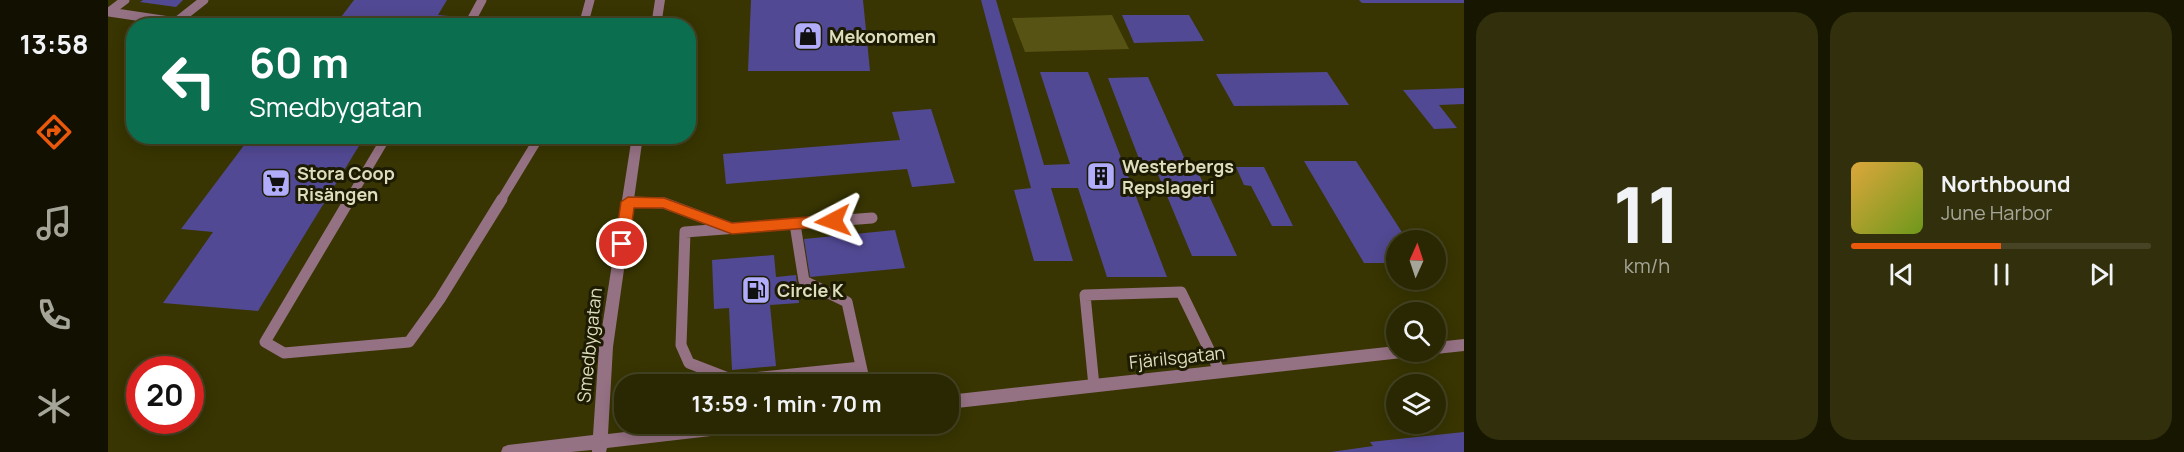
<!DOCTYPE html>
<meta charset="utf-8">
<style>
:root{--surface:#2a2802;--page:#32300c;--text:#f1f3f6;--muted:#a5a699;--line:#464424;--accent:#ea580c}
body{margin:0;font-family:Manrope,sans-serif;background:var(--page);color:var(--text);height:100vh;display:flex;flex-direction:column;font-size:22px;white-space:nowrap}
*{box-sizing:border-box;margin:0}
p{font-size:20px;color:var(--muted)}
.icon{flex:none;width:33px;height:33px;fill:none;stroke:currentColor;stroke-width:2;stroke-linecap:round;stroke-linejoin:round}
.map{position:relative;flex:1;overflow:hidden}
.details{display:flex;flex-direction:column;gap:12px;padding:12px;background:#171601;width:720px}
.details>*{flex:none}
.guide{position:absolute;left:18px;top:18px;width:570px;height:126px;border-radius:24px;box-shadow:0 3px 15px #0003,0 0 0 2px var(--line);background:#0b6e4f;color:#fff;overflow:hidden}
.needle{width:39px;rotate:3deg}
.tools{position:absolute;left:1278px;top:230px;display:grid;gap:12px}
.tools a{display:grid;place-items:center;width:60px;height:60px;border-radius:50%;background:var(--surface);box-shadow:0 3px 15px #0003,0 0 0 2px var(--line);font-size:30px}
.speed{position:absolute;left:18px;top:356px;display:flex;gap:12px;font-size:30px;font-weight:700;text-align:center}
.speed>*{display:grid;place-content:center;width:78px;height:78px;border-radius:50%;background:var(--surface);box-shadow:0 3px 15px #0003,0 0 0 2px var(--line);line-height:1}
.speed .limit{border:9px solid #d22;background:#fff;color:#111}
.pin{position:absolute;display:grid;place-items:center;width:51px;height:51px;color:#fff;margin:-26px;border:3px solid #fff;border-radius:50%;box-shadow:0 2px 6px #0007}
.me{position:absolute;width:66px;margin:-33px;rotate:266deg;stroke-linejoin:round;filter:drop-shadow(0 0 4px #0008)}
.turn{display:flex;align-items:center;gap:21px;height:126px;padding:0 24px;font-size:27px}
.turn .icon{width:78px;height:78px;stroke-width:2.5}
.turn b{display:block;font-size:42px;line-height:51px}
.details .tile{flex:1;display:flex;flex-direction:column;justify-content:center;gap:9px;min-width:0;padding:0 21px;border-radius:24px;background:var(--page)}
.details .dial{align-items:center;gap:0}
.dial b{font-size:78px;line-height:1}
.song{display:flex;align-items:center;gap:18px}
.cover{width:72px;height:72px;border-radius:9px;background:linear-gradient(135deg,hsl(40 70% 55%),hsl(80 70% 35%))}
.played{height:6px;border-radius:3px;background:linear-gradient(90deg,var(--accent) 50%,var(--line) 50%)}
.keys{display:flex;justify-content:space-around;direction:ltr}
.details .tiles{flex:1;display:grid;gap:12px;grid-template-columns:repeat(2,1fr)}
.trip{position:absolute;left:506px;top:374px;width:345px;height:60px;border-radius:24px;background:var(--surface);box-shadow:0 3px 15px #0003,0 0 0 2px var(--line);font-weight:700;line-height:60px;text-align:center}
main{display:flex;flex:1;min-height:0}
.menu{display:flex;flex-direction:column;width:108px;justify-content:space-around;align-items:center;background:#111001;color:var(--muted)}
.menu .icon{width:42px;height:42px}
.menu .current{color:var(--accent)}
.menu b{font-size:27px;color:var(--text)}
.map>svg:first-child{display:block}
.green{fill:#575314}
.building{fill:#524994}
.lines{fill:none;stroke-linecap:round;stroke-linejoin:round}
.lane-far1{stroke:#957184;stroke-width:9}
.lane{stroke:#957184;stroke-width:11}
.street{fill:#957184;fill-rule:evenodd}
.route{fill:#ea580c;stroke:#983908;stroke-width:1.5}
.labels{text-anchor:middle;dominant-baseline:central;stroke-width:6;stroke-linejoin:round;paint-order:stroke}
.poi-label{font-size:18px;font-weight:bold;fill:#deddbe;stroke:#1d1c03;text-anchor:start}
.street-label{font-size:18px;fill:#deddbe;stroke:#1d1c03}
</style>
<main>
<nav class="menu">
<b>13:58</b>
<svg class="icon current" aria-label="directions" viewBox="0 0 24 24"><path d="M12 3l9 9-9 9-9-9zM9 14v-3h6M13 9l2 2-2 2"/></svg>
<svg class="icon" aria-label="music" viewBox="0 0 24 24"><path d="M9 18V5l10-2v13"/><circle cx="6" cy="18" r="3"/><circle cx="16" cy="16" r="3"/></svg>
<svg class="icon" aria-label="phone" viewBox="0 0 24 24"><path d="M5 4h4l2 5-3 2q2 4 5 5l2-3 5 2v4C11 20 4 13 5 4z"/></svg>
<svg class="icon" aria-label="climate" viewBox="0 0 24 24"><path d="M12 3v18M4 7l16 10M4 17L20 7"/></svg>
</nav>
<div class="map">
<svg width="1356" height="452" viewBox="0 0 1356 452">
<rect width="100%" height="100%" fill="#383502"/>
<!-- green -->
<path class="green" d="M1004,15L1021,49L917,52L904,18Z"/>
<!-- building -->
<path class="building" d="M35,0H75L68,7L32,2Z
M246,0H339L330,15L341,16L336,26H246L248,22L230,21Z
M643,0H755L762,71H640Z
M873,0H888L936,165L962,164L932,72H980L1059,277H999L970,188H943L965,261H926L906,190L923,188Z
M1251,0H1356V3H1254Z
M1014,15H1081L1096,41L1026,43Z
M1219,72L1241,105L1126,106L1108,74Z
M1040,77L1079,164H1033L1000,78Z
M1356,88V104L1331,105L1349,128L1326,129L1295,90Z
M823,109L847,183L804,187L799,169L618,184L615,154L792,140L784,112Z
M143,136H257L150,311L55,303L105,232L73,229Z
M1196,161H1248L1299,240H1288V263H1256Z
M1128,167H1156L1185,226H1164L1143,186L1136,185Z
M1049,172H1090L1129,256H1084Z
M787,230L797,268L702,277L696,239Z
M666,255L668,277L688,275L691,303L662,305L668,366L624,370L621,308L606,309L604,260Z
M1356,432V452H1223L1265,446L1262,442Z"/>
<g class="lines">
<!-- lane-far1 -->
<path class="lane-far1" d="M17,0L1,12L68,22L96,0
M360,26L374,0
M475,26L482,0
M241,200L279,136
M393,200L432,136"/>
<!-- lane -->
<path class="lane" d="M242,199L157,342L176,353L301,342L332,299L394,199
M520,202L556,203L620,227
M687,224L696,281L739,302L757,384
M753,367L625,380L581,363L573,345L577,232L764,218
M986,386L977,295L1073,292L1112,372"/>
<!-- street -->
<path class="street" d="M547,0H557L553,26H543Z
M524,136H535L505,347L500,434L593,423H662L660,428L655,430L499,448L498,452H484V450L463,452H393L395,447L400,445L485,435L491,347Z
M1356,339V351L1328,354L1323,351H1328V342Z
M1288,346V351H1310L1308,355L1303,357L840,409V395Z"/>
</g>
<!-- route -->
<path class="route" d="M520,197L556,198L624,223L725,215L732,221L725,226L624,234L555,208H526L521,244L519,248H509L507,244L513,202Z"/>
<!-- icons -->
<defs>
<g id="shop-square" transform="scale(1.5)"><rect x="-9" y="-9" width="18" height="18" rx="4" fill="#b1adfa" stroke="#1d1c03"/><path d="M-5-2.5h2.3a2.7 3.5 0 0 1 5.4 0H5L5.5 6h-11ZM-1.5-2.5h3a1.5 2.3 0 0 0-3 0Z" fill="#111"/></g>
<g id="building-square" transform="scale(1.5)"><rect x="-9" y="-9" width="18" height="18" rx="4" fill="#b1adfa" stroke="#1d1c03"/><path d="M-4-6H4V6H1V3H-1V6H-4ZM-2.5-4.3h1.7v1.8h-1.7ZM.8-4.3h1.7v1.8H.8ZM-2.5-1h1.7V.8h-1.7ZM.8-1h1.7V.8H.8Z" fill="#111"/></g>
<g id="supermarket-square" transform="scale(1.5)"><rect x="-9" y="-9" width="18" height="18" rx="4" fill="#b1adfa" stroke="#1d1c03"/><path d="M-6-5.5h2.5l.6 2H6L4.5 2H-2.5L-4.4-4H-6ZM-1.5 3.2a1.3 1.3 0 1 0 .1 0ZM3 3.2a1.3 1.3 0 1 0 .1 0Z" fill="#111"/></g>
<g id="fuel-square" transform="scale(1.5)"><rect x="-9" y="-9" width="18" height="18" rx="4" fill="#b1adfa" stroke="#1d1c03"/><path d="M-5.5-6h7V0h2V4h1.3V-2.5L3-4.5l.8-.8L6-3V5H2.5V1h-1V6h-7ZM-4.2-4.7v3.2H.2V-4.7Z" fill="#111"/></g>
</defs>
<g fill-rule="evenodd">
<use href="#shop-square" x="700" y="36"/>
<use href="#building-square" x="993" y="176"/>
<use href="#supermarket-square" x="168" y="183"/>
<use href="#fuel-square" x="648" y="290"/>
</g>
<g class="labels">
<!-- poi labels -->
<g class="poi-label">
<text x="721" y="36">Mekonomen</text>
<text x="1014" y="166">Westerbergs<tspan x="1014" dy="21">Repslageri</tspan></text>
<text x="189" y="173">Stora Coop<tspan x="189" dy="21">Risängen</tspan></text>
<text x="669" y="290">Circle K</text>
</g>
<!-- street labels -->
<g class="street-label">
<text transform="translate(481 345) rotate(-84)">Smedbygatan</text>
<text transform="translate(1069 357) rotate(-6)">Fjärilsgatan</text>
</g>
</g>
</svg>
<div class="tools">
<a><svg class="needle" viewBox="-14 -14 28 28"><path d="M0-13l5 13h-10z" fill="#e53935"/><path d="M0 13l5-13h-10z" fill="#a5a699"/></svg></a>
<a><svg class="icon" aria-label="search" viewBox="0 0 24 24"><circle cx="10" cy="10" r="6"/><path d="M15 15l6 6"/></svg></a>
<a><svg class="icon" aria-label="layers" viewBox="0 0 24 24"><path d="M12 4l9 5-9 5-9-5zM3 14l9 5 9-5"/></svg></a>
</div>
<div class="speed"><div class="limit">20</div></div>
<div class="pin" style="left:514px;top:244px;background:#d93025"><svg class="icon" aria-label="arrive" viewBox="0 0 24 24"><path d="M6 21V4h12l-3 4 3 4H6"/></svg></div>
<svg class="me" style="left:725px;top:221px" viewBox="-20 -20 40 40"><path d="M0-17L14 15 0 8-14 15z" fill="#ea580c" stroke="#fff" stroke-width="4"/></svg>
<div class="trip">13:59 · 1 min · 70 m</div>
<div class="guide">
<div class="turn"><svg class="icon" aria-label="left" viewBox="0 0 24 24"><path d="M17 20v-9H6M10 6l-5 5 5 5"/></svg><div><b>60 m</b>Smedbygatan</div></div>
</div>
</div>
<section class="details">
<div class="tiles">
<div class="tile dial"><b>11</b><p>km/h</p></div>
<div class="tile">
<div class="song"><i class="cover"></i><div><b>Northbound</b><p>June Harbor</p></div></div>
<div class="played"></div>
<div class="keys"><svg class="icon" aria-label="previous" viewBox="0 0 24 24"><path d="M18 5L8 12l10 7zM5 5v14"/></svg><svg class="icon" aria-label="pause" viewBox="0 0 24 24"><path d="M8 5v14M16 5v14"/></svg><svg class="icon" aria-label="next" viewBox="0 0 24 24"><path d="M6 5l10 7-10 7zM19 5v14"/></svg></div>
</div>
</div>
</section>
</main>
